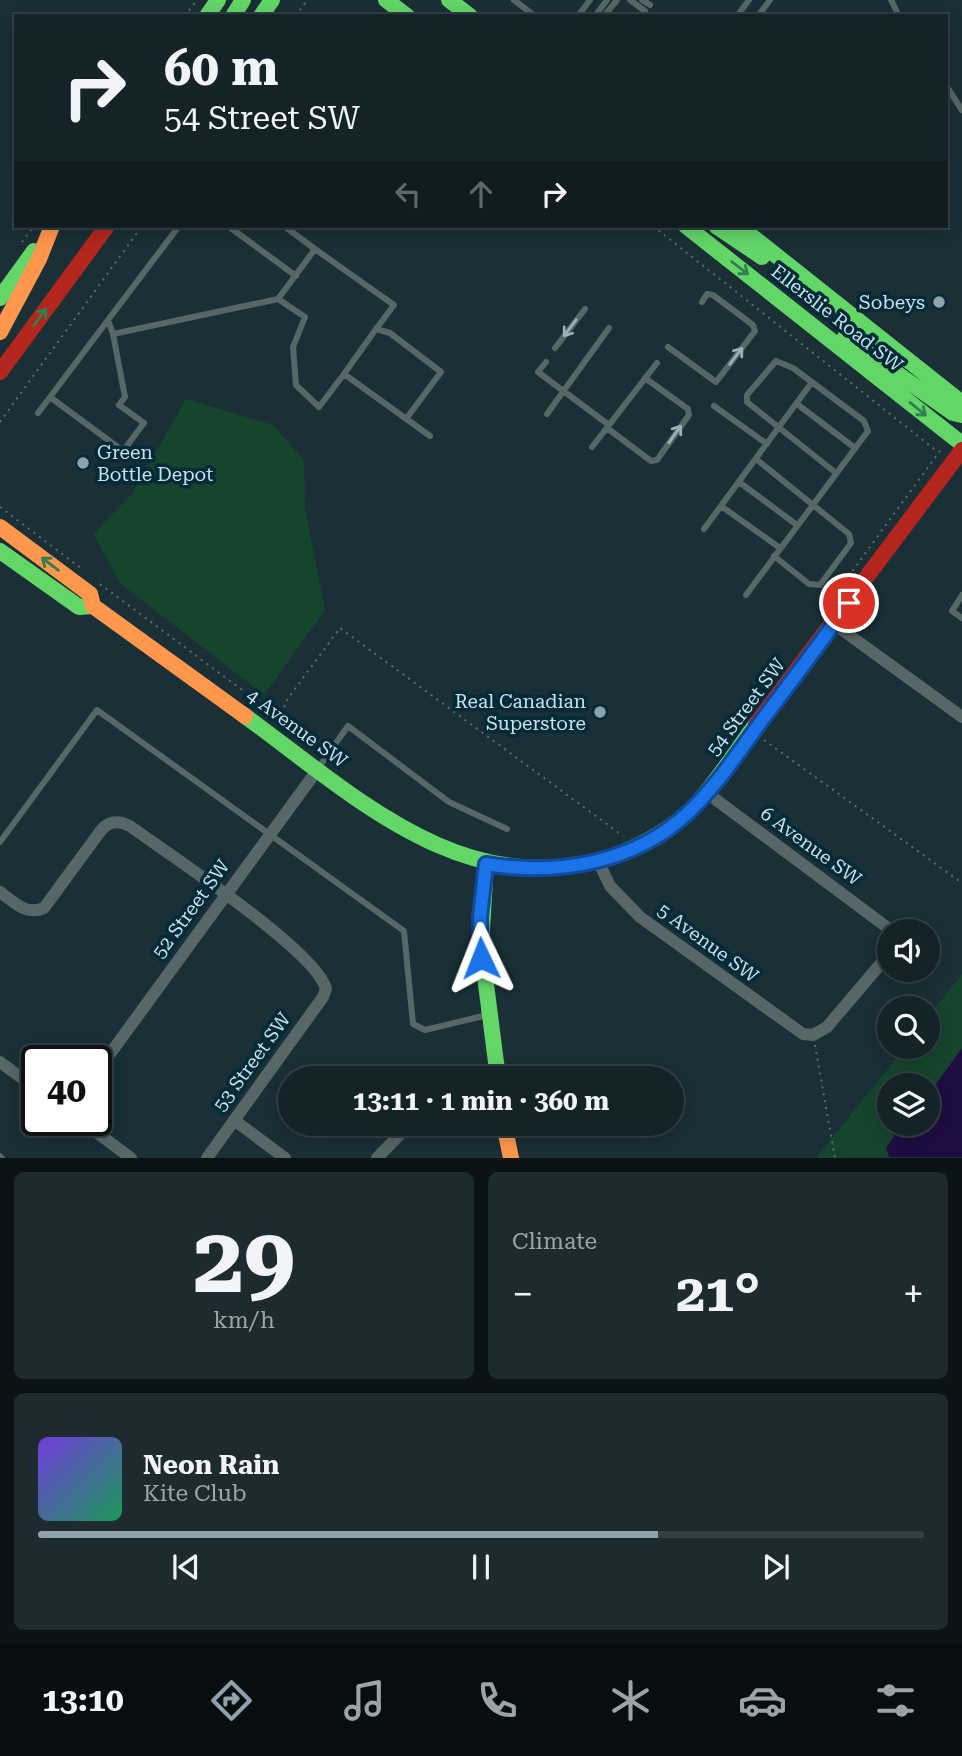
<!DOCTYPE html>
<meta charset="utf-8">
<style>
:root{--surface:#142328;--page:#1d2b30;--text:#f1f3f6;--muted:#9da4a8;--line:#334045;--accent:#8da2aa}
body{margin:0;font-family:"Roboto Serif",serif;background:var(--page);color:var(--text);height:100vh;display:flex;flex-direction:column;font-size:26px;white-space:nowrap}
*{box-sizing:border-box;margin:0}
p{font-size:23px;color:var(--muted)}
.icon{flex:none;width:38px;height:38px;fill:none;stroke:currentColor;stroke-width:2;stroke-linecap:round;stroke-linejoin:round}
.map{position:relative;height:1158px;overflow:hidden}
.panel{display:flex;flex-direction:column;gap:14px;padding:14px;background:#0b1316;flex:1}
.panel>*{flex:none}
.hud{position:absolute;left:14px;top:14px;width:934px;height:214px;border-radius:0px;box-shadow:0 4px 18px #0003,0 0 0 2px var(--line);background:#142328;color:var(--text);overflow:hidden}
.tools{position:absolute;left:877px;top:919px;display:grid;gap:14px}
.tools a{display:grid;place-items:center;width:63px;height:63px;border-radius:50%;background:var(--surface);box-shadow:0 4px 18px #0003,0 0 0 2px var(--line);font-size:35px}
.speed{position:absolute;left:21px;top:1045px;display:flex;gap:14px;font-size:35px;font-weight:700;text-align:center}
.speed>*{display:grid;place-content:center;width:91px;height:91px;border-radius:50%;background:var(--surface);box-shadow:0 4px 18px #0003,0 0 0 2px var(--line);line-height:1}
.speed .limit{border:4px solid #111;border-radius:10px;background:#fff;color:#111}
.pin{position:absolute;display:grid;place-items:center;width:60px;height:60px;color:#fff;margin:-30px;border:4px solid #fff;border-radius:50%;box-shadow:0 2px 7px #0007}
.me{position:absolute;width:77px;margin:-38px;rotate:358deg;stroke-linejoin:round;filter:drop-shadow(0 0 5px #0008)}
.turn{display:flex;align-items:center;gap:24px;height:147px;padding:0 35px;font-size:32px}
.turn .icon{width:91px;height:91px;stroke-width:2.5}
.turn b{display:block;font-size:49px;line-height:60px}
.lanes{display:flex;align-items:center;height:66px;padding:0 35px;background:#0003;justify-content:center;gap:35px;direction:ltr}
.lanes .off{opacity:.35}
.big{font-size:52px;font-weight:700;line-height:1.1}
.panel .widget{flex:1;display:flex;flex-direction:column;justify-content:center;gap:10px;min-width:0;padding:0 24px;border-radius:10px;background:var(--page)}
.panel .dial{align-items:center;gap:0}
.dial b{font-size:91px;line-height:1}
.song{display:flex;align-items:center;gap:21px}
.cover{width:84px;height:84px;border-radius:10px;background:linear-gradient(135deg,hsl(260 70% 55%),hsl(150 70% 35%))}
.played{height:7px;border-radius:4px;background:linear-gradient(90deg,var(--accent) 70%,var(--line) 70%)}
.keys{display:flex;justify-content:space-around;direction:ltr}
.heat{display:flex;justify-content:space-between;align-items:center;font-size:38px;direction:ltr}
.panel .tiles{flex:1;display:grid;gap:14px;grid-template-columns:1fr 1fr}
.widget:last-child{grid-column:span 2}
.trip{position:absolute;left:278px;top:1066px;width:406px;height:70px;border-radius:35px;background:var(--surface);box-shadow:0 4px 18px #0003,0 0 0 2px var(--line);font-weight:700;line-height:70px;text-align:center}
.tab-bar{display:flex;height:112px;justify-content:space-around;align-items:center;background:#080e10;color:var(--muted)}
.tab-bar .icon{width:49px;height:49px}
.tab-bar .selected{color:var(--accent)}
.tab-bar b{font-size:32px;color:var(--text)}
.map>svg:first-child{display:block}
.green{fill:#15452d;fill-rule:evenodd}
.water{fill:#1f0c42}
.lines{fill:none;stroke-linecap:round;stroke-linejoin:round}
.path{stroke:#5d6b6d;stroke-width:2;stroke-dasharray:2 5;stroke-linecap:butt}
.lane{stroke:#576767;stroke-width:6}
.street{stroke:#576767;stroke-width:12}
.fast{stroke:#63d668;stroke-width:16}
.slow{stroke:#ff974d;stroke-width:16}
.jam{stroke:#b3261e;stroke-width:16}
.oneway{stroke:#328050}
.oneway2{stroke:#9db0b5}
.route-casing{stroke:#114b97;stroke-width:18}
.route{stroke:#1a73e8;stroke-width:12}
.poi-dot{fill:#8da2aa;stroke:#012b38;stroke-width:2.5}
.labels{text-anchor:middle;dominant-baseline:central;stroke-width:7;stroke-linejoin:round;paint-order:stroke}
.poi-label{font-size:19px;fill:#cbe0e9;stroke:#012b38;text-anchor:end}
.street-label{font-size:19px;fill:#cbe0e9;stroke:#012b38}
</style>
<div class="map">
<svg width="962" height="1158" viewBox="0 0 962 1158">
<rect width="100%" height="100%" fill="#1a2f36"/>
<!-- green -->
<path class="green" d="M186,399L273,425L304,460L305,508L325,610L264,695L121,584L93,534L132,494Z
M962,974V1157L816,1158L905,1047L928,1046V1017ZM889,1085H928V1124H889Z"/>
<!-- water -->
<path class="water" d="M962,1048V1157H889L886,1148L902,1124H928V1095Z"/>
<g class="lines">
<!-- path -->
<path class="path" d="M185,16L197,0
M296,16L307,0
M653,226L938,452
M22,242L34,226
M0,422L142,226
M0,507L82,569
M100,584L281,719L286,701L340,628L623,836
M840,588L942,448
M764,740L962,883
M815,1045L835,1158"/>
<!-- lane -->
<path class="lane" d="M514,0L535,16
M630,0L645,11
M642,0L650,5
M891,0L899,16
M578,16L590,0
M595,16L607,0
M604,16L617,0
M737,16L749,0
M758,16L770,0
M947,87L962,110
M179,226L108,320L113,334L278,299L315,249L394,305L376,329
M228,226L296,276
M284,226L315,249
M278,299L305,317L293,347L296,385L319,407L344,374L430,436
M668,347L716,382L755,331L753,325L713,295L707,294L702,302
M555,348L585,309
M546,362L538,372L609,425
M344,374L376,329L390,333L441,372L406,419
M50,397L123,451L144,423L119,405L125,397L113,334
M797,404L855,448
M714,406L767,444
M38,413L108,320
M547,414L609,328
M607,428L651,461L657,460L689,415L688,409L645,378
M592,447L657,363
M756,459L849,534L851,543L820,585L809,584L774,556
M739,482L797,525
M721,506L780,548
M704,529L812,382
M746,595L868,431L864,421L793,368L776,361L747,395V402L836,473
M962,595L952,611L962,618
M319,767L348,726L449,802L507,829
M0,842L97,710L404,931L413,1024L425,1030L487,1015
M0,1156L2,1158"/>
<!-- street -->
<path class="street" d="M834,624L962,717
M707,793L892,931
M598,861L610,886L640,917L803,1034L813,1035L827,1027L889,954
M0,892C14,902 26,916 44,908L102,829C111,820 120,821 130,826C168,854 317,951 326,989L323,997L207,1158
M0,1062L37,1089
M96,1073L318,769
M80,1120L131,1158
M234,1120L285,1158
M377,1158L410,1124"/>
<!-- fast -->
<path class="fast" d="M386,0L407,16
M449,0L470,16
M207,16L218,0
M233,16L243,0
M261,16L272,0
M686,226L962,444
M716,226L762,257
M739,226L962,403
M0,298L34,251
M845,337L953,413L962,415
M0,551L79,607L93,606
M245,716C352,794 466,904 610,857C642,846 676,827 699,801C720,777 737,750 756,724
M486,864L481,945L498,1078"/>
<!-- slow -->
<path class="slow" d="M0,332L39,259L52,226
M0,527L90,594L93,606L245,716
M504,1124L511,1158"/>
<!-- jam -->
<path class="jam" d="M0,372L107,226
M756,724L962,450"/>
</g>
<!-- one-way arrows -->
<defs><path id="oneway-shaft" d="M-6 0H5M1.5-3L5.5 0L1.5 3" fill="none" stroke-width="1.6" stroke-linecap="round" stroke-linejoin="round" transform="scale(1.75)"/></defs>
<g class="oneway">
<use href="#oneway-shaft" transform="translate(740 268) rotate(38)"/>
<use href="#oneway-shaft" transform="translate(40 317) rotate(-54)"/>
<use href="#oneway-shaft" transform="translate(918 409) rotate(39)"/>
<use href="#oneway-shaft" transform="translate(50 564) rotate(-143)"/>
</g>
<g class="oneway2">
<use href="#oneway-shaft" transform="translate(570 328) rotate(127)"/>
<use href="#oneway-shaft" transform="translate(736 356) rotate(-53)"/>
<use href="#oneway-shaft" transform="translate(675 434) rotate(-55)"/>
</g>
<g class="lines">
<!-- route casing -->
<g class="route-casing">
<path id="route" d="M481,958L480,917L486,864C558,876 636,863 690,811C717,785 738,753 760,723C790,683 820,644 849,603"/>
</g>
<!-- route -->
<use href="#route" class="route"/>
</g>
<!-- markers -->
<g class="poi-dot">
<circle cx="939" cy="302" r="7"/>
<circle cx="83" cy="463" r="7"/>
<circle cx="600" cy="712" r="7"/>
</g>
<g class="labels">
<!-- poi labels -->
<g class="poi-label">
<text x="925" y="302">Sobeys</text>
<text x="97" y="452" text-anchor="start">Green<tspan x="97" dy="22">Bottle Depot</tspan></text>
<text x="586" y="701">Real Canadian<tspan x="586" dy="22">Superstore</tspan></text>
</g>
<!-- street labels -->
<g class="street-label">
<text transform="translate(837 318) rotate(38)">Ellerslie Road SW</text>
<text transform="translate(746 707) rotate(-53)">54 Street SW</text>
<text transform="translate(297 728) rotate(36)">4 Avenue SW</text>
<text transform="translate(811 846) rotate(36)">6 Avenue SW</text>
<text transform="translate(191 909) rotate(-54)">52 Street SW</text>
<text transform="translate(708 943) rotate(36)">5 Avenue SW</text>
<text transform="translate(252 1062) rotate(-54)">53 Street SW</text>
</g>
</g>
</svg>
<div class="tools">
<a><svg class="icon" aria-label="sound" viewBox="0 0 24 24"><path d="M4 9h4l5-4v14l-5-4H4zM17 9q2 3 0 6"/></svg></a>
<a><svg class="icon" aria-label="search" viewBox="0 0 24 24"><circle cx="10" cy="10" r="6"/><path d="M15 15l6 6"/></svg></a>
<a><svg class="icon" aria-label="layers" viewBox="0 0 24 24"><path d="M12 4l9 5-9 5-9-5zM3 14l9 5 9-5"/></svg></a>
</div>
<div class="speed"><div class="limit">40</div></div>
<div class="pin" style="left:849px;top:603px;background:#d93025"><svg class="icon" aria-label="arrive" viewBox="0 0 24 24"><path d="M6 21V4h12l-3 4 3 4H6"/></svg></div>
<svg class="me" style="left:481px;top:958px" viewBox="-20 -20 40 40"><path d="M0-17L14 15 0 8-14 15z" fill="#1a73e8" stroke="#fff" stroke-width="4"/></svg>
<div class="trip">13:11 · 1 min · 360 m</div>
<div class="hud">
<div class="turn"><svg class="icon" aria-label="right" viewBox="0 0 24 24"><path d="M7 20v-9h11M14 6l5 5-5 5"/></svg><div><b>60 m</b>54 Street SW</div></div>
<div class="lanes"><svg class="icon off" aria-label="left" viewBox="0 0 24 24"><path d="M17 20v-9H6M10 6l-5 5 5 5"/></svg><svg class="icon off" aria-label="ahead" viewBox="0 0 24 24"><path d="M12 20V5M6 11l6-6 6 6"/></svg><svg class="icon" aria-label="right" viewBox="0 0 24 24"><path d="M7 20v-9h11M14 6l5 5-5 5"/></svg></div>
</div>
</div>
<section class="panel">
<div class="tiles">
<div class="widget dial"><b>29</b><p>km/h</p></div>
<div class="widget"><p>Climate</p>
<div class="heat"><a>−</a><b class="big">21°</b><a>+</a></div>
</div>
<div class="widget">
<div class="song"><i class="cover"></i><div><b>Neon Rain</b><p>Kite Club</p></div></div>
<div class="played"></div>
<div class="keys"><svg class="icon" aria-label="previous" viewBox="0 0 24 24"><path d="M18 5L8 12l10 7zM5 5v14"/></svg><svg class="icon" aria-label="pause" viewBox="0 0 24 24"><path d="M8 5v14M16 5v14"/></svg><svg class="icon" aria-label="next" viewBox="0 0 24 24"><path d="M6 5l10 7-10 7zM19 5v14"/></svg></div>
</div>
</div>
</section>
<nav class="tab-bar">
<b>13:10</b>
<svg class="icon selected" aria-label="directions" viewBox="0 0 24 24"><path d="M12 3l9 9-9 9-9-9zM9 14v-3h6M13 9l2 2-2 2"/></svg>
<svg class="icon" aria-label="music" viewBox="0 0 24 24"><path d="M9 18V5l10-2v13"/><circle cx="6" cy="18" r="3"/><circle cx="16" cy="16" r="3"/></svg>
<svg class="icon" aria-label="phone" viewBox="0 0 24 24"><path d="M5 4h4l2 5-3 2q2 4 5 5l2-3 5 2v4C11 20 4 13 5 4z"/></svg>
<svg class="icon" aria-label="climate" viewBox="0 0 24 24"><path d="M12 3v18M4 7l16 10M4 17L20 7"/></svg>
<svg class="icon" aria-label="car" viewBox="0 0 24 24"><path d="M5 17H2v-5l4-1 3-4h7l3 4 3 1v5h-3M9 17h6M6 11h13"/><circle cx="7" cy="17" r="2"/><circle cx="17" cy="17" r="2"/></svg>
<svg class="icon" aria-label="filters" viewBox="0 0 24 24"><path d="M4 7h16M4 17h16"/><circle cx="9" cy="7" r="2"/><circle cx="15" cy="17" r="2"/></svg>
</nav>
